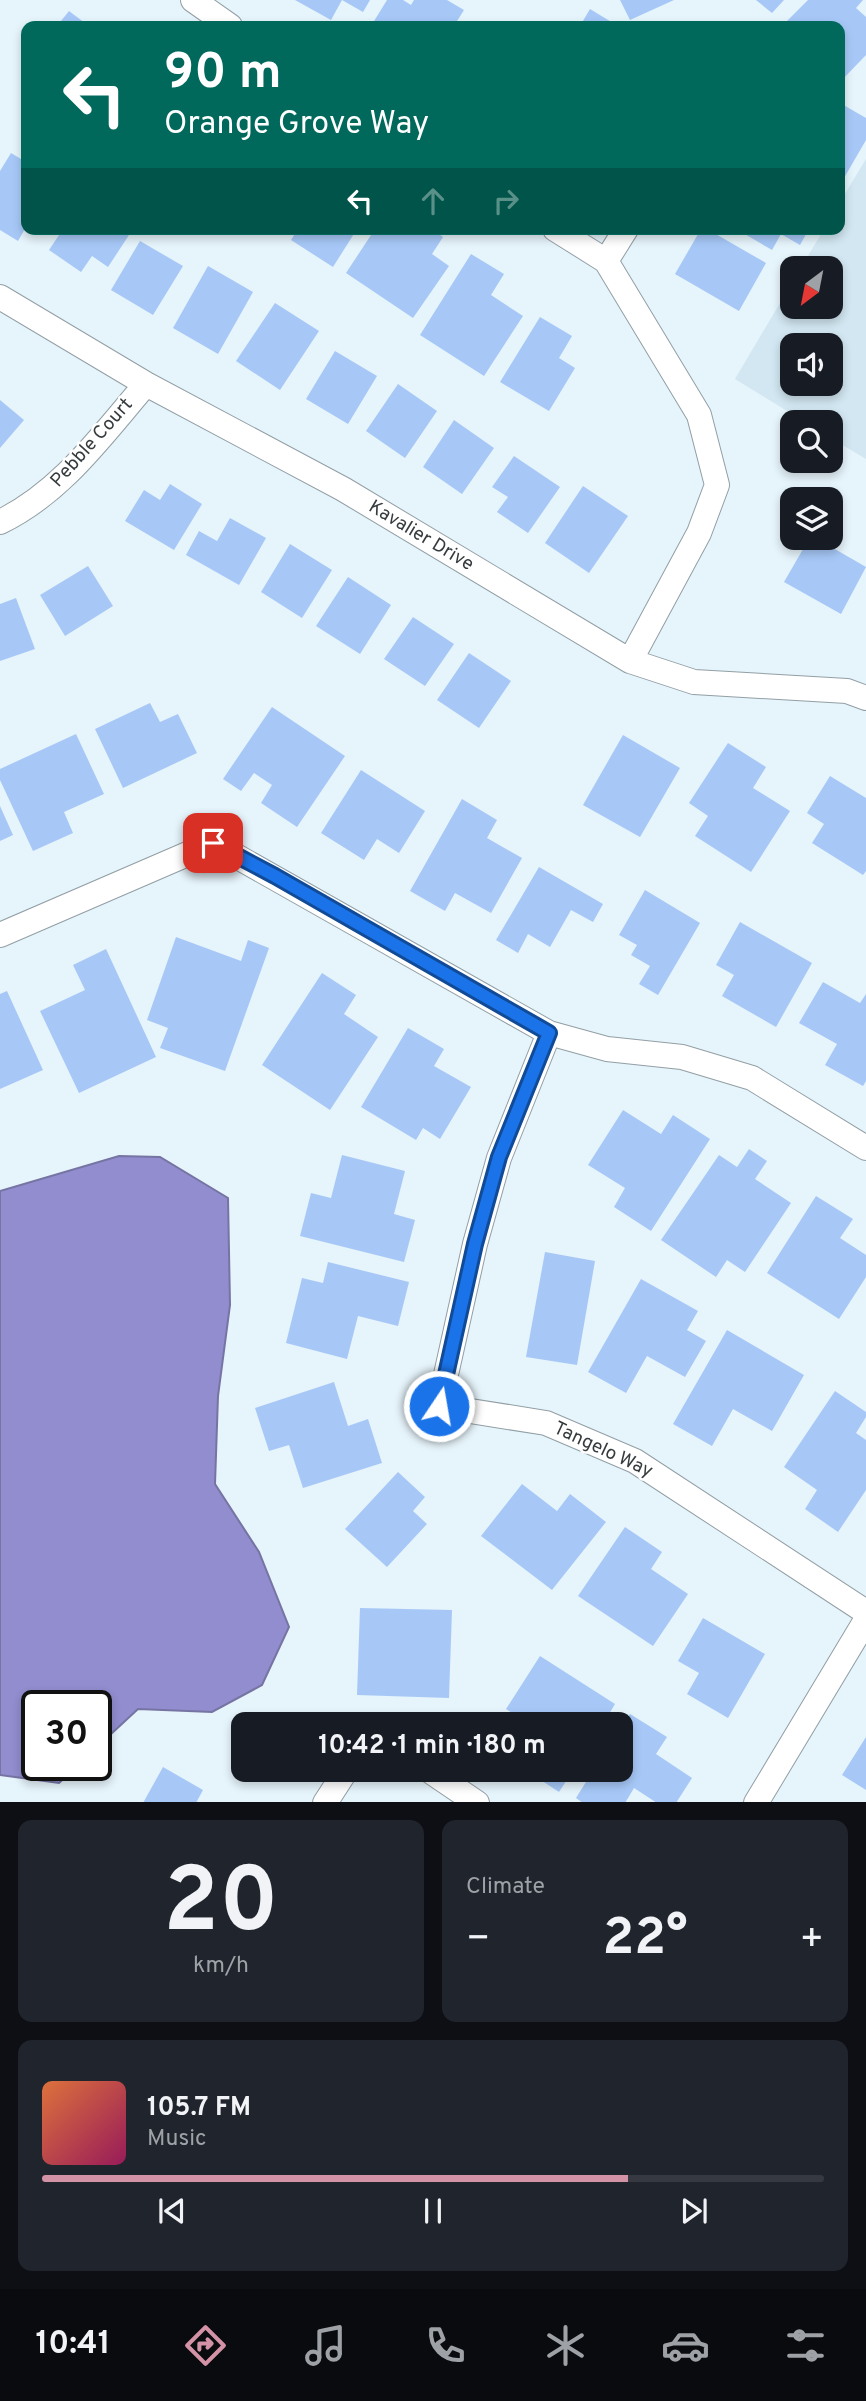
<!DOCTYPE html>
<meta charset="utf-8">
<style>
:root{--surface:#171b24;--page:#20242c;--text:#f1f3f6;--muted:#9ea1a6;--line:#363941;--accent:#d392a5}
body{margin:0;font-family:Overpass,sans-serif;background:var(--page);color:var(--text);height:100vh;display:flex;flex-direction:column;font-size:26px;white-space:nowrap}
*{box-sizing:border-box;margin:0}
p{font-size:23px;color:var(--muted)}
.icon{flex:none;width:38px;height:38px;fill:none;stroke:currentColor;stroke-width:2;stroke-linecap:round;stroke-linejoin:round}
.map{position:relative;height:1802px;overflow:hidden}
.side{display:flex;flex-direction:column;gap:18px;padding:18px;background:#0d0f14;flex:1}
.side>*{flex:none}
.banner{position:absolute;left:21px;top:21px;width:824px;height:214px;border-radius:14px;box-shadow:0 4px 10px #0003;background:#00695c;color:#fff;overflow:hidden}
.needle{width:46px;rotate:212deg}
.buttons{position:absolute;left:780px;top:256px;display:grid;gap:14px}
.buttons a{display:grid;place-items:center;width:63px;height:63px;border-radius:14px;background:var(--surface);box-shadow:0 4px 10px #0003;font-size:35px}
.speed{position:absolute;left:21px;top:1690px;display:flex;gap:14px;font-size:35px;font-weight:700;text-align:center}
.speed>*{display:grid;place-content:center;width:91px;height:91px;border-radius:50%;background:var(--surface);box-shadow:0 4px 10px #0003;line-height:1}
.speed .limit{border:4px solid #111;border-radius:10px;background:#fff;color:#111}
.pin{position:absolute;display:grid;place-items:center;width:60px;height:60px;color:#fff;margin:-30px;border-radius:14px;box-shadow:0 4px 10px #0006}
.me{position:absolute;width:77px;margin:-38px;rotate:12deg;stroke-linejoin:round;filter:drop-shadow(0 0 5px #0008)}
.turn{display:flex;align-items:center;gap:24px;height:147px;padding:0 28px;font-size:32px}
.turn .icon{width:91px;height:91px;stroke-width:2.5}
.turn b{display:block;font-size:49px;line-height:60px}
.lanes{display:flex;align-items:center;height:66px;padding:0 28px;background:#0003;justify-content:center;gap:35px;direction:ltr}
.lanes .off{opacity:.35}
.big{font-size:52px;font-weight:700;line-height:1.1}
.side .tile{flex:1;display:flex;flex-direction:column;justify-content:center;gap:10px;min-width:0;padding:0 24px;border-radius:14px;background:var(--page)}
.side .dial{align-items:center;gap:0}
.dial b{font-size:91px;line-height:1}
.song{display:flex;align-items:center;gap:21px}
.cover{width:84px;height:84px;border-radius:10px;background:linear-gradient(135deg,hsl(20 70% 55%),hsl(330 70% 35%))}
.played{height:7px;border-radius:4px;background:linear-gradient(90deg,var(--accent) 75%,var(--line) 75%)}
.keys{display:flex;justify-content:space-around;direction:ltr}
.heat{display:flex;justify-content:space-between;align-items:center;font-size:38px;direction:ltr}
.side .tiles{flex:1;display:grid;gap:18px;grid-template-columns:1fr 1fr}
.tile:last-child{grid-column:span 2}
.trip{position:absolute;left:231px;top:1712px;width:402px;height:70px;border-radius:14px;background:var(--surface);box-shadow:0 4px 10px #0003;font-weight:700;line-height:70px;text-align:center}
.tab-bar{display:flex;height:112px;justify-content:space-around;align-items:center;background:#090b0e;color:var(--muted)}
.tab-bar .icon{width:49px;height:49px}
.tab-bar .on{color:var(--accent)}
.tab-bar b{font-size:32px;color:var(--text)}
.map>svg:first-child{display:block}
.built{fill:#d2e7f2;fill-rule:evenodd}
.water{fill:#918dce;stroke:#7674a3;stroke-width:2}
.building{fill:#a7c8f7}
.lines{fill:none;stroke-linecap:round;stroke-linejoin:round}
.street-casing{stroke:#929fa5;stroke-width:26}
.street{stroke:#fff;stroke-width:24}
.route-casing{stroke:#114b97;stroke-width:18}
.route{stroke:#1a73e8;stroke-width:12}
.labels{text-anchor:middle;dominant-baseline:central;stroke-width:5;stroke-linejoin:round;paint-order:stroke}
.street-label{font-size:19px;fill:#363b3e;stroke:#fff}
</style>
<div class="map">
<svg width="866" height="1803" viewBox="0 0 866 1803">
<rect width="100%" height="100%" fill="#e6f4fb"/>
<!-- built -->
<path class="built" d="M866,159V459L831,438V422H805L735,379L793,281V306H831V268H801L824,229H840V202ZM793,345H831V383H793Z"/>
<!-- water -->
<path class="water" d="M119,1156L160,1157L228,1198L230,1305L218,1396L215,1484L259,1552L289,1627L262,1685L212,1712L138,1709L96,1748V1706H37V1766H78L59,1783L0,1775V1191Z"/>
<!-- building -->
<path class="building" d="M295,0H370L363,12L342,0L331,20Z
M387,0H403L411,5L414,0H447L464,10L454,26H371Z
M620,0H674L630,20Z
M756,0H784L772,13Z
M808,0H863L856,8L866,17V55L840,82V26H782Z
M590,9L618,26H580Z
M69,11L89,26H57Z
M840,103L866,118V140L840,185Z
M11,153L26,162V227L18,241L0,230V171Z
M63,229H121L129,235L108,267L92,256L81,272L49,250Z
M298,229H357L333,267L291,240Z
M375,229H432L443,237L432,254L449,266L413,318L346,273Z
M701,229H707L766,263L739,311L675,274Z
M736,229H809L800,245L781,234L772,250Z
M140,241L183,266L153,315L111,290Z
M471,254L504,274L491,295L523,316L484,376L420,335Z
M208,266L253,292L218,354L173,328Z
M275,303L319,331L280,390L236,361Z
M540,317L572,336L559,358L575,368L549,411L500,382Z
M335,351L377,376L348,424L306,399Z
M398,384L437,411L405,458L366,431Z
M0,400L24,420L0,448Z
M454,420L494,448L462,494L423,467Z
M514,456L560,487L528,533L497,512L508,497L492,487Z
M170,484L202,504L174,550L125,521L144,490L160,500Z
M583,486L628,516L589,573L545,543Z
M230,518L266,538L239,585L186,555L199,531L217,541Z
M810,537H814L866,567L841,614L784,582Z
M290,544L332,570L302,618L261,592Z
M88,566L113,606L65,636L40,595Z
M348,577L391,605L360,654L316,626Z
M16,598L35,649L0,661V604Z
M413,617L454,644L425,686L384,659Z
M469,653L511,681L479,728L437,700Z
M150,703L160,722L178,714L197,753L123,788L95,729Z
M272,707L345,756L297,827L261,803L272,785L254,773L241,791L223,779Z
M76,734L104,794L64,812L73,833L33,851L0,780V769Z
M623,735L680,768L640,837L583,805Z
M728,743L766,767L753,788L790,811L751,872L695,836L708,816L689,803Z
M361,770L425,811L399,853L377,839L364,860L321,833Z
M830,776L866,798V871L863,875L812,843L824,824L807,813Z
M462,799L497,820L487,838L522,858L491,913L455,893L445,911L410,891Z
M0,806L13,835L0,841Z
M539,867L603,904L593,922L571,910L550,947L528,934L518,953L496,940Z
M645,890L700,923L658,995L639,984L650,966L631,955L637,945L619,935Z
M740,922L812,963L776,1027L722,996L734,975L716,965Z
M176,937L241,961L248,940L269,948L225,1071L160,1048L168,1028L147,1020Z
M106,949L156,1057L79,1093L40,1011L85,990L73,965Z
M322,973L356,995L344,1014L378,1037L330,1110L262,1065Z
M823,982L860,1003L866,994V1081L863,1086L825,1065L837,1044L799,1023Z
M7,991L43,1070L0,1089V994Z
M408,1028L444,1049L434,1066L471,1087L440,1139L423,1128L416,1140L361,1107Z
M623,1110L661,1134L673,1115L710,1139L651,1231L614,1207L625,1188L588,1165Z
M749,1149L767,1161L755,1179L791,1203L745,1272L727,1260L716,1277L661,1240L719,1155L737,1167Z
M342,1155L405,1171L394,1214L415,1220L404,1262L300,1236L311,1193L331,1198Z
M816,1196L853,1219L840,1238L866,1255V1277L839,1319L767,1273Z
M545,1252L595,1261L577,1365L526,1357Z
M328,1262L409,1282L398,1326L358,1316L347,1359L286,1343L302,1278L323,1283Z
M641,1279L698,1311L687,1330L706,1341L685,1377L647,1356L626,1393L588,1372Z
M727,1330L804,1375L772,1431L733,1409L712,1446L673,1424Z
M334,1382L348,1426L368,1419L382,1463L303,1488L289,1445L269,1451L255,1408Z
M835,1391L866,1412V1417L856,1433L866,1440V1490L838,1532L805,1509L817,1490L784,1467Z
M398,1472L425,1497L413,1511L427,1524L387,1567L345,1529Z
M522,1484L557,1511L570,1494L606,1522L552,1590L481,1536Z
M625,1527L662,1552L651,1569L688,1594L653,1646L578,1596Z
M360,1608L452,1610L449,1698L357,1695Z
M703,1618L765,1654L728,1718L687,1694L699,1673L678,1661Z
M540,1656L615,1704L603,1724H530L506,1709Z
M630,1714L667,1737L656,1754L692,1778L676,1803H657L634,1788L625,1803H583L576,1798L594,1769H621V1727Z
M866,1737V1790L842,1775Z
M163,1767L203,1790L196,1803H143Z
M524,1769H574L559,1792Z"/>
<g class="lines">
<!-- street casing -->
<g class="street-casing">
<path id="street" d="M193,0L230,26
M555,229L606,261L699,415L717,485L699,533L630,661
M606,261L626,229
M0,297L146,384L343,489L630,661L694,682L847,691L866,698
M0,522C62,492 102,435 146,384
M0,935L213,843L549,1033L607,1049L682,1057L752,1078L866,1148
M549,1033L499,1158L475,1244L439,1406L546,1423L635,1461L866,1612
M427,1769L477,1803
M325,1803L347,1769
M756,1803L866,1620"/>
</g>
<!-- street -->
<use href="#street" class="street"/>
</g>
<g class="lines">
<!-- route casing -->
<g class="route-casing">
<path id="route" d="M213,843L275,876L549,1033L499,1157L475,1244L439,1406"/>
</g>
<!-- route -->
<use href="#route" class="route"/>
</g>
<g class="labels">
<!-- street labels -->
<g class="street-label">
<text transform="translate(92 443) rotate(-48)">Pebble Court</text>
<text transform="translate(421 536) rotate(31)">Kavalier Drive</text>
<text transform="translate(603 1450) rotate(25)">Tangelo Way</text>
</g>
</g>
</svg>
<div class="buttons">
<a><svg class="needle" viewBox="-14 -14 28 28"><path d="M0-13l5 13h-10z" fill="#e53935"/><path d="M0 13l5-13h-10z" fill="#9ea1a6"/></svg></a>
<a><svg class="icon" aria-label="sound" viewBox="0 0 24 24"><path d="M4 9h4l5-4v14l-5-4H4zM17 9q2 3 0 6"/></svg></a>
<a><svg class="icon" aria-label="search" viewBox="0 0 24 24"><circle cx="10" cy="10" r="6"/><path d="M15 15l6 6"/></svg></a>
<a><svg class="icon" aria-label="layers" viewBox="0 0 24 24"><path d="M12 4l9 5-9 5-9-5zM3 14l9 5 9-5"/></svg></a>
</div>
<div class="speed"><div class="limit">30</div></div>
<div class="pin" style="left:213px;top:843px;background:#d93025"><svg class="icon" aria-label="arrive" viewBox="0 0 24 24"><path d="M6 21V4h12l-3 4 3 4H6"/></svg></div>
<svg class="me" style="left:439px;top:1406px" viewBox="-20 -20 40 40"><circle r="17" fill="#1a73e8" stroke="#fff" stroke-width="3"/><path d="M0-11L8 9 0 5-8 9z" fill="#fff"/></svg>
<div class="trip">10:42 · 1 min · 180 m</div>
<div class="banner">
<div class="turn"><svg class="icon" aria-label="left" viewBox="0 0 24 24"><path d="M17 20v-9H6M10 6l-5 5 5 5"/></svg><div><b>90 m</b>Orange Grove Way</div></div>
<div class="lanes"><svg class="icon" aria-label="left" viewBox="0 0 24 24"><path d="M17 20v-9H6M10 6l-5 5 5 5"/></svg><svg class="icon off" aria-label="ahead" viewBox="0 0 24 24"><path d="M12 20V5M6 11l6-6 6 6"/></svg><svg class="icon off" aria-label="right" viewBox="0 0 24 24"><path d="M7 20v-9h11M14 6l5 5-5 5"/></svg></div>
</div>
</div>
<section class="side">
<div class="tiles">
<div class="tile dial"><b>20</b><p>km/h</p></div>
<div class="tile"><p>Climate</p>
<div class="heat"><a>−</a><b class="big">22°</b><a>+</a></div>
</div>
<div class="tile">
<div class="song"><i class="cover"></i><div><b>105.7 FM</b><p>Music</p></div></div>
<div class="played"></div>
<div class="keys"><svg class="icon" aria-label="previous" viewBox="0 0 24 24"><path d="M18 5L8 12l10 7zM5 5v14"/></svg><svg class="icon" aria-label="pause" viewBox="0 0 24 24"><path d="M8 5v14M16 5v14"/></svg><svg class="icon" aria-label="next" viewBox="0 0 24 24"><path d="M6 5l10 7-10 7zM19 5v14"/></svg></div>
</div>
</div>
</section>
<nav class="tab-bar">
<b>10:41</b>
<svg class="icon on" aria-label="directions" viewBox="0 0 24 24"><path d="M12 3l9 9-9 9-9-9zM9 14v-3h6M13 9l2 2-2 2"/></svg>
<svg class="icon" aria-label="music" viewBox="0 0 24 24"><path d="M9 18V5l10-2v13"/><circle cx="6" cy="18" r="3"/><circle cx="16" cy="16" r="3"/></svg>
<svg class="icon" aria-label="phone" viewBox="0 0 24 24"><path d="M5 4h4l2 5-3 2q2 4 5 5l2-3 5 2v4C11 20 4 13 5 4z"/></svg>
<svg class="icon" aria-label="climate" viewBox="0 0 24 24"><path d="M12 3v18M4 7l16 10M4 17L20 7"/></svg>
<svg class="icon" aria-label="car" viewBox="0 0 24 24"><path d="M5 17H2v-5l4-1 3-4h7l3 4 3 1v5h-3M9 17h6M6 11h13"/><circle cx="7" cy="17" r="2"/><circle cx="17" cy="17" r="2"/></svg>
<svg class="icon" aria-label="filters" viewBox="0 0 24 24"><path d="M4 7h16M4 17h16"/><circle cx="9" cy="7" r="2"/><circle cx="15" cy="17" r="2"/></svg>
</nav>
